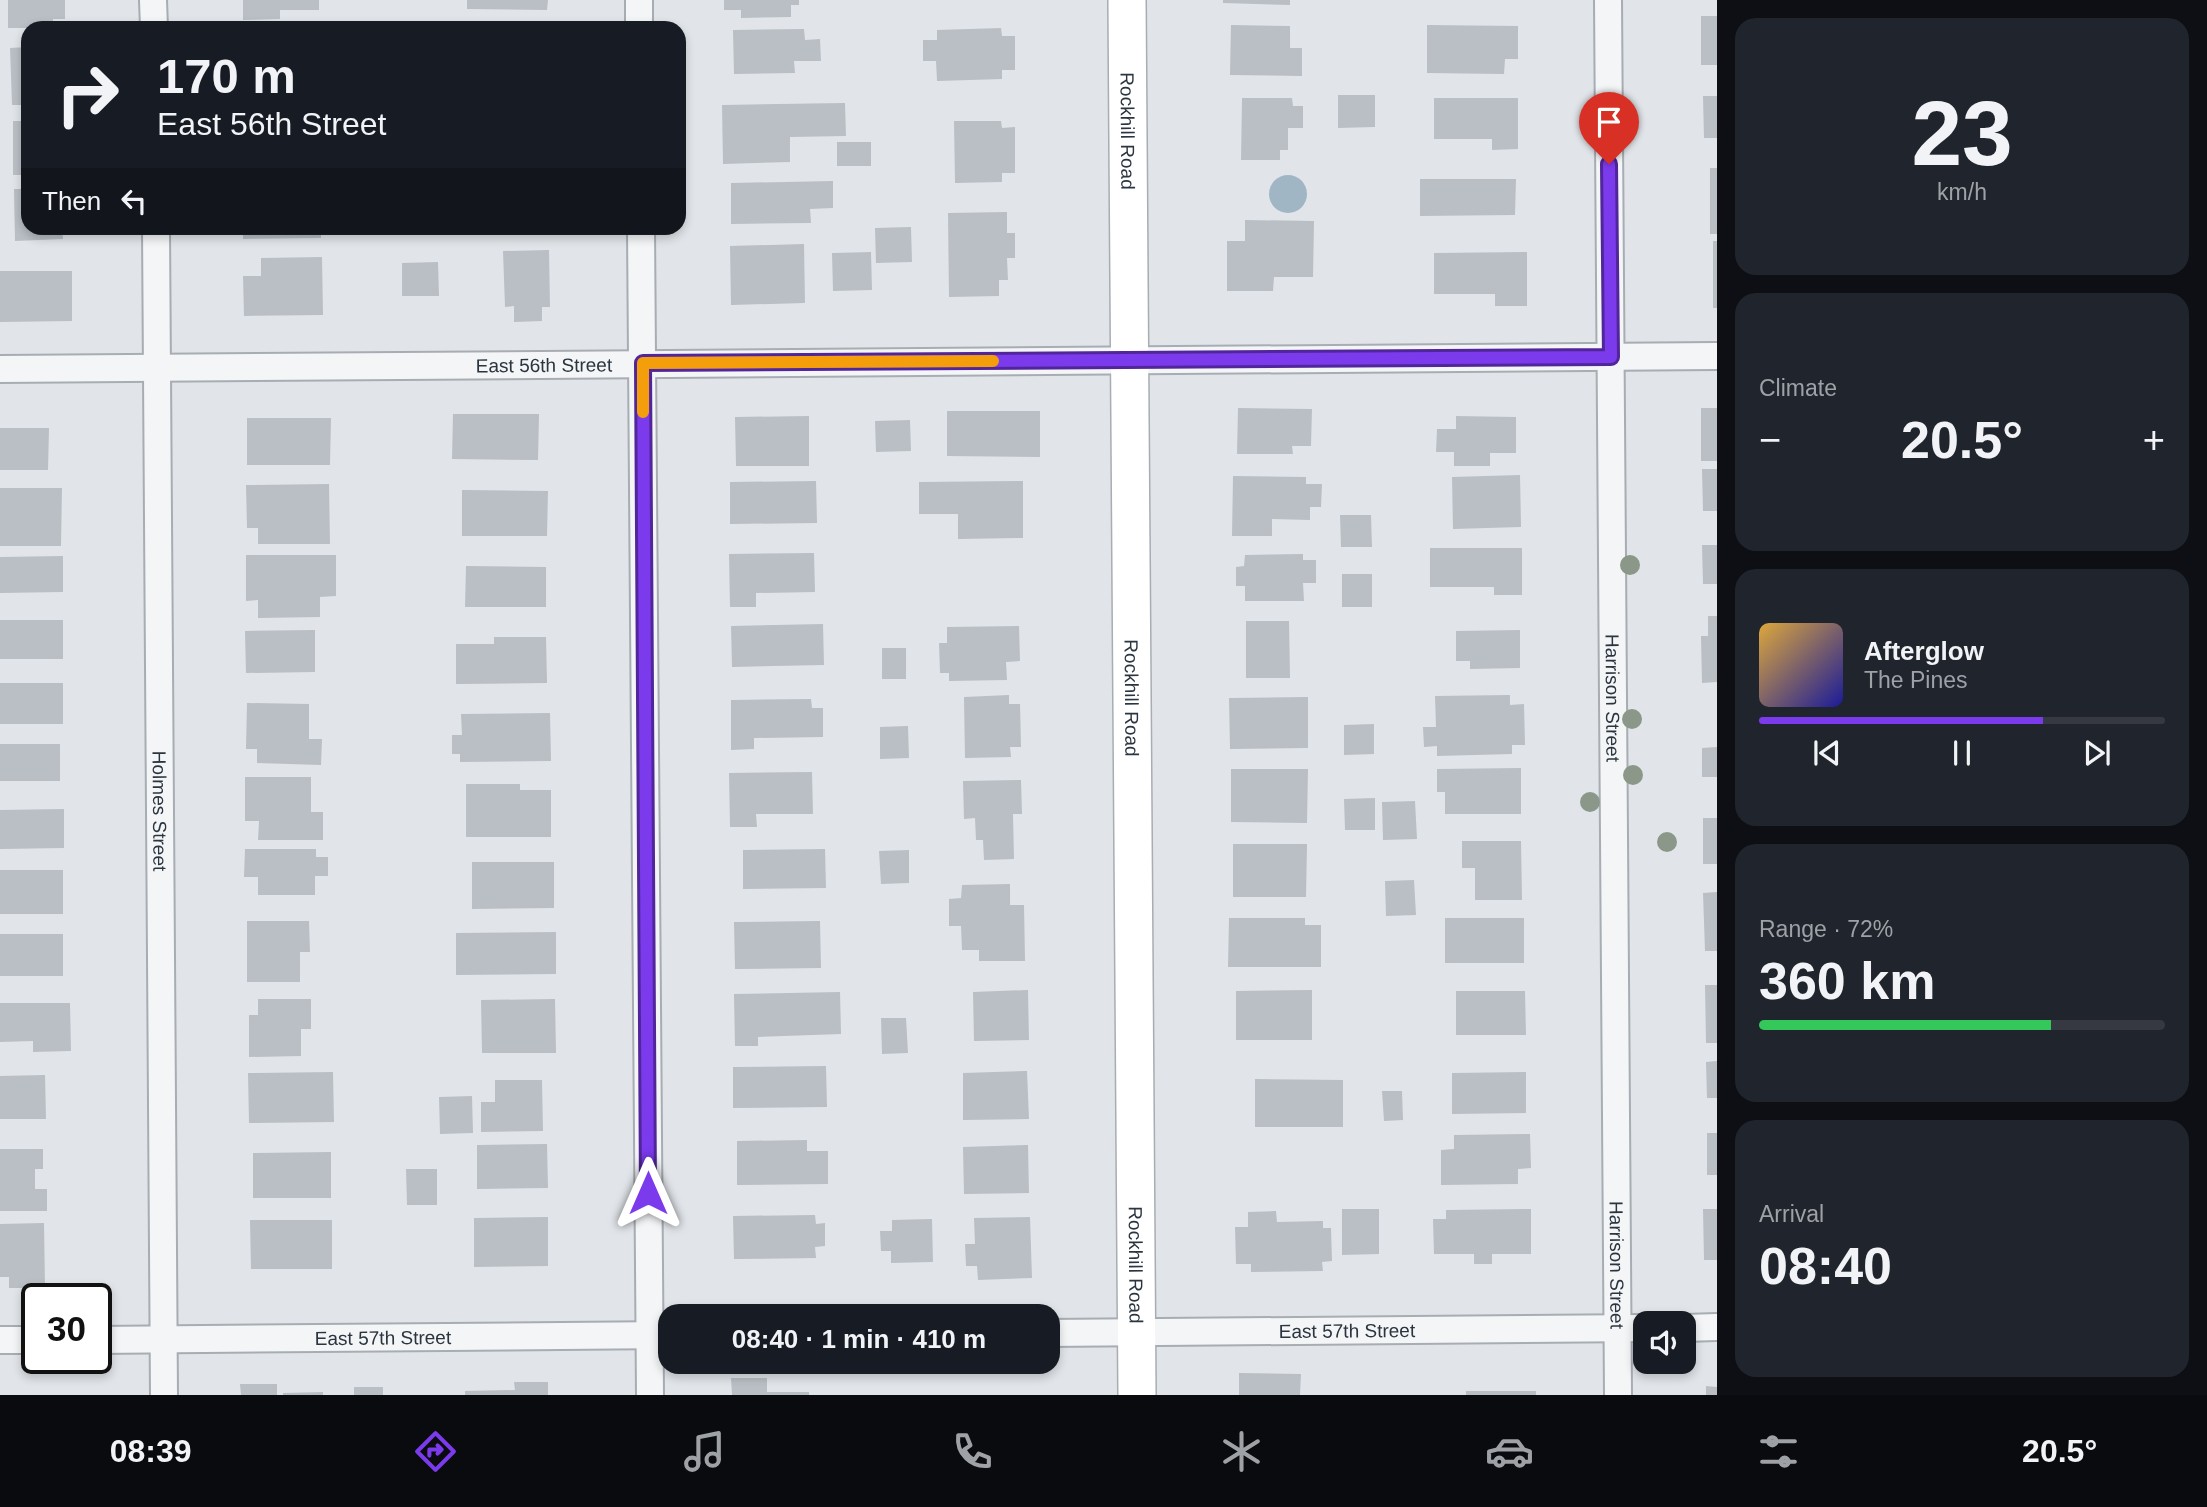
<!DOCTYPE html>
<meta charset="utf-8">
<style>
:root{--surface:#171b24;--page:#20242c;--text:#f1f3f6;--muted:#9ea1a6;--line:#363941;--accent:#7c3aed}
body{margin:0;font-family:Arial,sans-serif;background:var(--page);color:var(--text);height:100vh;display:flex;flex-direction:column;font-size:26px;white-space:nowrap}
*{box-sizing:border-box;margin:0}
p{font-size:23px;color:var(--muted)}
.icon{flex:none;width:38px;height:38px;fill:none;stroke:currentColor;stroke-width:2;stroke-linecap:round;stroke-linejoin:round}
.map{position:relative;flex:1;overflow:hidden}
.panel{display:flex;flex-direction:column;gap:18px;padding:18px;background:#0d0f14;width:490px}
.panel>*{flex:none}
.top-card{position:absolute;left:21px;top:21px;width:665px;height:214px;border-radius:21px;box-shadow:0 4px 10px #0003;background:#171b24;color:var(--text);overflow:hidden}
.tools{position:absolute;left:1633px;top:1311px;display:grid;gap:14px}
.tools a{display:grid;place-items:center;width:63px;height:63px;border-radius:14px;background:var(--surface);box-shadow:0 4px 10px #0003;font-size:35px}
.speed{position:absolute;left:21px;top:1283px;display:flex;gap:14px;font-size:35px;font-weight:700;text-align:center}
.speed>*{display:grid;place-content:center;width:91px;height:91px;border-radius:50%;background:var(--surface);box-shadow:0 4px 10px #0003;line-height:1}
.speed .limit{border:4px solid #111;border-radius:10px;background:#fff;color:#111}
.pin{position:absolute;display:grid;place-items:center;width:60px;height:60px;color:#fff;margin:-72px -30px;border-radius:50% 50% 50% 0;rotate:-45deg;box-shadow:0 0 7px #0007}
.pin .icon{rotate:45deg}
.me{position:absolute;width:77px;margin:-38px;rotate:0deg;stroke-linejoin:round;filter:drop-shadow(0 0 5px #0008)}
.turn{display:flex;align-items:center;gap:24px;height:147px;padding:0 21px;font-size:32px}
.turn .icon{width:91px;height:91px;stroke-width:2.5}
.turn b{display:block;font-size:49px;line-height:60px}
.then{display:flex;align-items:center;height:66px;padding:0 21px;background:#0003;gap:14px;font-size:26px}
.big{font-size:52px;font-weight:700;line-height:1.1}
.panel .tile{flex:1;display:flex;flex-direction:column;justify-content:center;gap:10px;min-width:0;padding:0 24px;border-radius:21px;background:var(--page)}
.panel .dial{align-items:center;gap:0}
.dial b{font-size:91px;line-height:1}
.song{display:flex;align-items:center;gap:21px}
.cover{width:84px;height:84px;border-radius:10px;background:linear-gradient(135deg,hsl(40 70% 55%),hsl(240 70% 35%))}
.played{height:7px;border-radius:4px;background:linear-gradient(90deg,var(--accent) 70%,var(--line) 70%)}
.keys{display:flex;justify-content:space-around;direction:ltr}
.heat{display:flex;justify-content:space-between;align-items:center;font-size:38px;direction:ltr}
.charge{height:10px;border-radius:5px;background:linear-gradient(90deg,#34c759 72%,var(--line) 0)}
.trip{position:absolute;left:658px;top:1304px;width:402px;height:70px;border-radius:21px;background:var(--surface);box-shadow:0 4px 10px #0003;font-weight:700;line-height:70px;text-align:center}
.dock{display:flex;height:112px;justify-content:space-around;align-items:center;background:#090b0e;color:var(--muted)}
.dock .icon{width:49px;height:49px}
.dock .active{color:var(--accent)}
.dock b{font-size:32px;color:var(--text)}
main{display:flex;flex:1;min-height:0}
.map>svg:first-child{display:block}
.water{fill:#a0b6c5}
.building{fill:#b9bfc5}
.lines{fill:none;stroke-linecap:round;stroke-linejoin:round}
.street-casing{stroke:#a7adb3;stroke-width:30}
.secondary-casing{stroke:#a7adb3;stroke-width:40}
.street{stroke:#f4f5f7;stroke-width:26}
.secondary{stroke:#fff;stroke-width:37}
.tree{fill:#8b9889}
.route-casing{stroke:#51269a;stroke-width:18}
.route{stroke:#7c3aed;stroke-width:12}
.slow{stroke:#f59e0b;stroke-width:12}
.labels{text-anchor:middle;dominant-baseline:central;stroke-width:5;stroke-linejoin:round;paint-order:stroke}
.street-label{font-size:19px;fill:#2b353f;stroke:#f1f4f6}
</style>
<main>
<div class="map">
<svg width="1717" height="1395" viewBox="0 0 1717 1395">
<rect width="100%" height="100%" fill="#e1e5e9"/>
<!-- water -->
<path class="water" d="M1269 194a19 19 0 1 1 38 0a19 19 0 1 1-38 0Z"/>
<!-- building -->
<path class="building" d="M8,0H65V19H53V28H8Z
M243,0H319V10H280V19L243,20Z
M467,0H548L547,10L467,9Z
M724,0H799V5H791V17L741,18V10H724Z
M1223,0H1290V5L1223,3Z
M1701,16H1717V65H1701Z
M1231,25L1290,26V48H1302V76L1230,75Z
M1427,25L1518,26V59H1505L1504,74L1427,73Z
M1001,28L1002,36H1015V70H1002V79L937,81L936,61H923V40H937V30Z
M804,29L805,40L820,39L821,61H794L795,73L734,74L733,30Z
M28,47V105H12L10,48Z
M1338,95H1375V127L1338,128Z
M1703,96H1717V138H1704Z
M1242,98H1292L1293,106H1303V128H1288V150H1280V160H1241Z
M1434,98H1518V149L1492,150V139H1434Z
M845,103L846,136L790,137V162L723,164L722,105Z
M13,121H28V175H13Z
M954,121H1001L1002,128L1015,127V173H1002V182L955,183Z
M837,142H871V166H837Z
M1710,168H1717V234H1710Z
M1420,179H1516L1515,215L1420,216Z
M833,181V208L810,209L811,223L731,224V183Z
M14,189H28V228H62L63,239L15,241Z
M1007,212V233H1015V258H1007L1008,280H999V296L949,297L948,213Z
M1245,220L1314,221L1313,277H1274L1273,291H1227V241H1245Z
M911,227L912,262L876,263L875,228Z
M243,228H321V238L243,239Z
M1713,241H1717V308H1713Z
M804,244L805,303L731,305L730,246Z
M549,250L550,307H542V321L514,322V306L505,307L503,251Z
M871,252L872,290L833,291L832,253Z
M1527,252V306H1495V294H1434V253Z
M322,257L323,315L244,316L243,276H261V258Z
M438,262L439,296H402V263Z
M0,271H72V321L0,322Z
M1238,408L1312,409L1311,446H1292L1293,454H1237Z
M1701,408H1717V461H1701Z
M947,411H1040V457L947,456Z
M453,414H539L538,460L452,459Z
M809,416V466H736L735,417Z
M1456,416L1516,417V453H1490V466H1454V452H1436L1437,429H1456Z
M247,418H331L330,465H247Z
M910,420L911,451L876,452L875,421Z
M0,428H49L48,470H0Z
M1702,469H1717V511H1703Z
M1520,475L1521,527L1453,529L1452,477Z
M1233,476L1306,477V484H1322L1321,507H1310V520L1272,519V536H1232Z
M816,481L817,523L730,524V482Z
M1023,481V538L958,539V514H919V482Z
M329,484L330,544H258V528H247L246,485Z
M0,488H62L61,546H0Z
M462,490L548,491L547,536H462Z
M1340,515H1371L1372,547H1341Z
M1702,545H1717V584H1703Z
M1430,548H1522V595H1494V587H1430Z
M814,553L815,592L756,593V607H730L729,554Z
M1303,554V560H1316V583H1303L1304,601H1245V586H1236V567L1244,566L1245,555Z
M246,555H336V596L320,597V617L258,618V600L246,601Z
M63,556V592L0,593V557Z
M466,566L546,567V607H465Z
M1342,574H1372V607H1342Z
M1708,616H1717V682L1702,683L1701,636H1708Z
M0,620H63V659H0Z
M1246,621H1289L1290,678H1246Z
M823,624L824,665L732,667L731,626Z
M1019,626L1020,661L1006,662L1007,680L949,681V673H940L939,643H947V627Z
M315,630V672L246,673L245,631Z
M1520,630V668L1470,669V661H1456V631Z
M494,637H546L547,683L456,684V644H494Z
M882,648H906V679H882Z
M0,683H63V724H0Z
M1009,695V704H1020L1021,747H1010L1011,757L965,758L964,697Z
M1510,695V705L1524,704L1525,745H1512V754L1437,756V746L1424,747L1423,727H1436L1435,696Z
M1308,697V748L1230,749L1229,698Z
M811,699L812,708H823V737L754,738V749L731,750V700Z
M247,703L309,704V739H322L321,765L257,763V749H246Z
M550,713L551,761L460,762V754H452V735H462L461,714Z
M1374,724V754L1344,755V725Z
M908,726L909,758L880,759V727Z
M0,744H60V781H0Z
M1717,747V777H1702V748Z
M1521,768V814H1445V792H1437V769Z
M1231,769H1308L1307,823L1231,822Z
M812,772L813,814H756L757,827H730L729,773Z
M245,777H311V812H323V840H258L259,821H245Z
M1021,780L1022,814H1013L1014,859L984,860L983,840H976L975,818L964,819L963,781Z
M466,784H520V790H551V837H466Z
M1375,798V830H1345L1344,799Z
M1415,801L1417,839L1383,840L1382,802Z
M64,809V848L0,849V810Z
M1703,818H1717V864H1703Z
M1462,841H1521L1522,900H1475V868H1462Z
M1233,844H1307L1306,897H1233Z
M245,849H316V857H328V876H315V895H258V877H244Z
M825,849L826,888L743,889V850Z
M909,850V883L881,884L879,851Z
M472,862H554V908L472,909Z
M0,870H63V914H0Z
M1414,880L1416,915L1386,916L1385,881Z
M1010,884V905H1024L1025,961H979V950H962L961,926H949V899L961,898L962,885Z
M1717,892V951H1705L1703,893Z
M1229,918H1305V925H1321V967H1228Z
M1445,918H1524V963H1445Z
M247,921H309L310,952H300V982H247Z
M820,921L821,968L735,969L734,922Z
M556,932V974L456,975V933Z
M0,934H63V976H0Z
M1705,985H1717V1043H1706Z
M1028,990L1029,1040L974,1041L973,992Z
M1312,990V1040H1236V991Z
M1456,991H1525L1526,1035H1456Z
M840,992L841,1034L758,1037V1046H735L734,994Z
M258,999H311V1029H301V1056L249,1057V1015H258Z
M555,999L556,1053H482L481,1000Z
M0,1003H70L71,1051L33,1052V1041L0,1042Z
M881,1018H906L908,1053L882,1054Z
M1717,1061V1098H1707L1706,1062Z
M826,1066L827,1107L733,1108V1067Z
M1027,1071L1029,1119L963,1120V1073Z
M333,1072L334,1122L249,1123L248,1073Z
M1526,1072V1113L1452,1114V1073Z
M45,1075L46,1119H0V1076Z
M1255,1079L1343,1080V1127H1255Z
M495,1080H542L543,1131L481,1132V1102H495Z
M1382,1091H1402L1403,1120L1384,1121Z
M472,1096L473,1133L440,1134L439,1097Z
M1707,1133H1717V1175H1707Z
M1530,1134L1531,1168L1518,1169V1184L1441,1185V1150L1454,1149V1135Z
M807,1140V1151H828V1184L737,1185V1141Z
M547,1144L548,1188L477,1189V1145Z
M1028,1145L1029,1193L964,1194L963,1147Z
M0,1149H43V1169H35V1189H47V1211H0Z
M331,1152V1198H253V1153Z
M406,1169H437V1205H407Z
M1342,1209H1379V1254L1342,1255Z
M1531,1209V1254H1492V1264H1474V1254H1434L1433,1219H1446V1210Z
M1703,1209H1717V1260H1704Z
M1276,1211L1277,1222L1323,1221V1228H1331L1332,1261L1322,1262L1323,1271L1251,1272V1264H1236L1235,1227H1248V1212Z
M815,1215L816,1224L825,1223V1246L815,1247L816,1258L734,1259L733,1216Z
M548,1217V1266L474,1267V1218Z
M1030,1217L1032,1278L978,1280L977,1266H966L965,1244H975L974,1218Z
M932,1219L933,1262L891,1263V1251H881L880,1231H892V1220Z
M250,1220H332V1269H251Z
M44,1223L45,1288H9V1277H0V1224Z
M1239,1373L1301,1374L1300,1395H1239Z
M731,1378H767V1392H809V1395H732Z
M514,1382H548V1395H465V1391L515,1390Z
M240,1384H277V1395H241Z
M1706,1386L1717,1387V1395H1706Z
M354,1387H383V1395H354Z
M1466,1391H1536V1395H1466Z
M323,1392V1395H283V1393Z"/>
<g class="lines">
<!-- street casing -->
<g class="street-casing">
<g id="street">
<path d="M153,0L154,28"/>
<path d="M639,0V28"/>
<path id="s1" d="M1608,0L1618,1395"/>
<path id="s2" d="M156,228L164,1395"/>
<path d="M641,228L650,1395"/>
<path id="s3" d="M0,369L1717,356"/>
<path d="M1684,1328L1717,1327"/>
<path id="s4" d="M1048,1333L1645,1328"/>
<path d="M0,1340H37"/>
<path id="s5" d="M96,1340L670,1335"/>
</g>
</g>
<!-- secondary casing -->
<g class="secondary-casing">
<g id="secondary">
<path id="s6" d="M1127,0L1137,1395"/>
</g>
</g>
<!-- street -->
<use href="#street" class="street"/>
<!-- secondary -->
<use href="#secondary" class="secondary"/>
</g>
<!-- trees -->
<g class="tree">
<circle cx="1630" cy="565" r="10"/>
<circle cx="1632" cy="719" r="10"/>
<circle cx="1633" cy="775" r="10"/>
<circle cx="1590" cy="802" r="10"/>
<circle cx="1667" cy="842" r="10"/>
</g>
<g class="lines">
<!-- route casing -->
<g class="route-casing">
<path id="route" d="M648,1193L643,363L1611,357L1609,164"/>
</g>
<!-- route -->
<use href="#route" class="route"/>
<!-- slow -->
<path class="slow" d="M643,412V363L993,361"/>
</g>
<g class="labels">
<!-- street labels -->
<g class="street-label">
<text stroke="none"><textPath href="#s6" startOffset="131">Rockhill Road</textPath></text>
<text stroke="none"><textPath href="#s3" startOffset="544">East 56th Street</textPath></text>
<text stroke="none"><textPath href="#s1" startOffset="698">Harrison Street</textPath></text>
<text stroke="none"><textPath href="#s6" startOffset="698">Rockhill Road</textPath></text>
<text stroke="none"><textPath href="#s2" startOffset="583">Holmes Street</textPath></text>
<text stroke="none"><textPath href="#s6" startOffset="1265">Rockhill Road</textPath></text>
<text stroke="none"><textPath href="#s1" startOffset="1265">Harrison Street</textPath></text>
<text stroke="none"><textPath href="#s4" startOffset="299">East 57th Street</textPath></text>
<text stroke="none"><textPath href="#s5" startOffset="287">East 57th Street</textPath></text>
</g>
</g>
</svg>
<div class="tools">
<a><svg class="icon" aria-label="sound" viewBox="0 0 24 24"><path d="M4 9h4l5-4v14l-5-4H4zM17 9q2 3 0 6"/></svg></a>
</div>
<div class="speed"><div class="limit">30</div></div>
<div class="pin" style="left:1609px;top:164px;background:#d93025"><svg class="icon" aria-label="arrive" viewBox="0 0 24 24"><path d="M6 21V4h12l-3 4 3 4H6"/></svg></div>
<svg class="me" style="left:648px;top:1193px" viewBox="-20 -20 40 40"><path d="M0-17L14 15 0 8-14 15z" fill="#7c3aed" stroke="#fff" stroke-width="4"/></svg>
<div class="trip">08:40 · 1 min · 410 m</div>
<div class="top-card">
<div class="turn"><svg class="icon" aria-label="right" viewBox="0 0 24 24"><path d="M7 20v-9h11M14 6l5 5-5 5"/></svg><div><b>170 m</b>East 56th Street</div></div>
<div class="then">Then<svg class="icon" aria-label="left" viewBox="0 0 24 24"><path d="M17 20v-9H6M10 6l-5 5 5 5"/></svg></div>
</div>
</div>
<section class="panel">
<div class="tile dial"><b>23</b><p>km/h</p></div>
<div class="tile"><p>Climate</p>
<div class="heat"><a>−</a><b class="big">20.5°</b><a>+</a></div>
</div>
<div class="tile">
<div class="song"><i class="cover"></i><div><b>Afterglow</b><p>The Pines</p></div></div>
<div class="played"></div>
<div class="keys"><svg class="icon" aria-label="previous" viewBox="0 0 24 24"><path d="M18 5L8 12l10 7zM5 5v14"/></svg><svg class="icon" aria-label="pause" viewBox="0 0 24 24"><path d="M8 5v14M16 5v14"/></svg><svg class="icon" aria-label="next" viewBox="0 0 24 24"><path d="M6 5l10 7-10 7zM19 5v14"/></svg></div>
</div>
<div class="tile"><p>Range · 72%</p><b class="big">360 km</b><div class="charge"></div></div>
<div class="tile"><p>Arrival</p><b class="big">08:40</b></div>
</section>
</main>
<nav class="dock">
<b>08:39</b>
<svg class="icon active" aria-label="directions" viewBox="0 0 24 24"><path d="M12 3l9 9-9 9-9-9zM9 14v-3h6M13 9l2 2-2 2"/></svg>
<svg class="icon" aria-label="music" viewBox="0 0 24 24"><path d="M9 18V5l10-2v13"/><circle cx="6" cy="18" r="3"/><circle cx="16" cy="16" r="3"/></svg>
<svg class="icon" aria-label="phone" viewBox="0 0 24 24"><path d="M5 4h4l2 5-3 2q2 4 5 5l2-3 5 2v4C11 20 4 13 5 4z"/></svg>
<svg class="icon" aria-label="climate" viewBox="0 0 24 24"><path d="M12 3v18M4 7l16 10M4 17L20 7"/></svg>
<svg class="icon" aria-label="car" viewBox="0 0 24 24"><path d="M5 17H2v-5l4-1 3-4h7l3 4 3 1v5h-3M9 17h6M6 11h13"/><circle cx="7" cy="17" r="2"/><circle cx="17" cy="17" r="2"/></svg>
<svg class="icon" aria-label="filters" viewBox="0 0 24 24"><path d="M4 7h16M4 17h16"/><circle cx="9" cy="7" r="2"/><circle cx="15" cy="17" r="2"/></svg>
<b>20.5°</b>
</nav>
